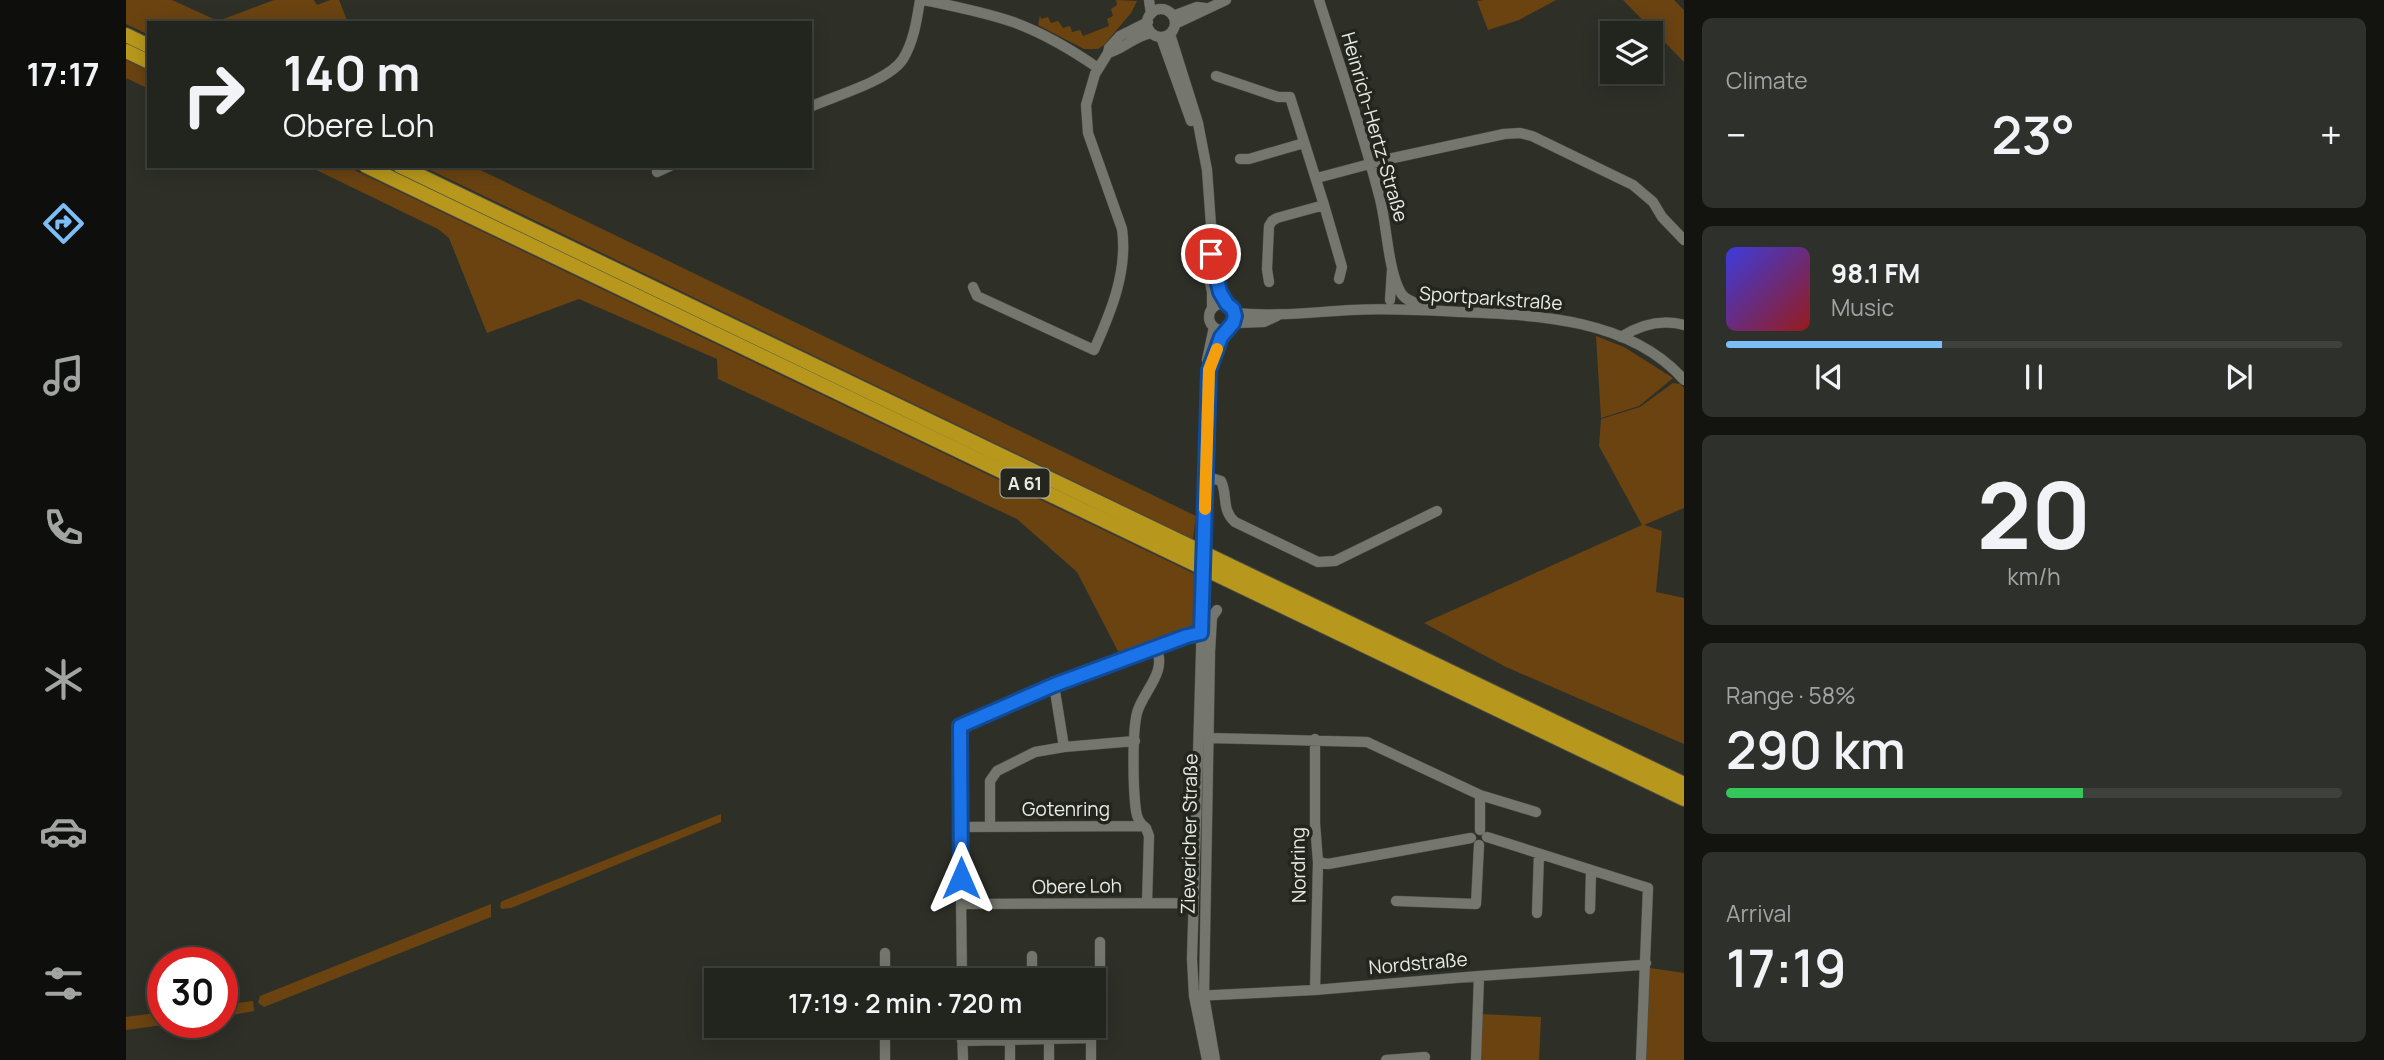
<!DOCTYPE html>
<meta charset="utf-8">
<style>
:root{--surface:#22241e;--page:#2e302b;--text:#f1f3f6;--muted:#a2a4a4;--line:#3f413c;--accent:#7bbef8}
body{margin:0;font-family:Manrope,sans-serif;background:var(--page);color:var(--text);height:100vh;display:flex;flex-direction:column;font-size:26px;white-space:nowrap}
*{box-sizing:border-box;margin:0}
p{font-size:23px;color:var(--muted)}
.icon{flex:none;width:38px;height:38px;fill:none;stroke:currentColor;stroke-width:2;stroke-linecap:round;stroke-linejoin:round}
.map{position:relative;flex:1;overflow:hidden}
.side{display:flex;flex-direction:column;gap:18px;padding:18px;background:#131410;width:700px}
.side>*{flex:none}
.banner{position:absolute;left:21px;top:21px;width:665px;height:147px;border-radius:0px;box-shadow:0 4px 18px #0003,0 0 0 2px var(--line);background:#22241e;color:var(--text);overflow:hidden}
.controls{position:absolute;left:1474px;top:21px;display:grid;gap:14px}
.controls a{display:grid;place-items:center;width:63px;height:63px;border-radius:0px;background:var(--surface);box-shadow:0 4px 18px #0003,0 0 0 2px var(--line);font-size:35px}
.speed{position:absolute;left:21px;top:947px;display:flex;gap:14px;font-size:35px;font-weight:700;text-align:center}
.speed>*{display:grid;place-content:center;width:91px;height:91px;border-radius:50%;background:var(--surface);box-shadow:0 4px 18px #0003,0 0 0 2px var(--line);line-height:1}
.speed .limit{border:10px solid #d22;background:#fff;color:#111}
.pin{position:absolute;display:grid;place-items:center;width:60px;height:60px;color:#fff;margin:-30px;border:4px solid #fff;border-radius:50%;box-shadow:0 2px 7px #0007}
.me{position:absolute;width:77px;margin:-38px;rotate:0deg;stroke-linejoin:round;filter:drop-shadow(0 0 5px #0008)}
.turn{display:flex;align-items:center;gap:24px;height:147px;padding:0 21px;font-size:32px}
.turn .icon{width:91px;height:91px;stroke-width:2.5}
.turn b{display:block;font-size:49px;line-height:60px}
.big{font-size:52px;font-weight:600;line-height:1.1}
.side .card{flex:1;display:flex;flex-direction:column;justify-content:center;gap:10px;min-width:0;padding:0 24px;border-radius:10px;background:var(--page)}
.side .dial{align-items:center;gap:0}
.dial b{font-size:91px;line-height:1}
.song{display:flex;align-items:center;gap:21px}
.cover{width:84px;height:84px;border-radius:10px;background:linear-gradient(135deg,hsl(240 70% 55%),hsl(0 70% 35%))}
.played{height:7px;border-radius:4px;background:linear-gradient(90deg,var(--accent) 35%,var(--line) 35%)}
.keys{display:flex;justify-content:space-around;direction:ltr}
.heat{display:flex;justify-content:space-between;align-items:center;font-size:38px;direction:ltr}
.charge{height:10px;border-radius:5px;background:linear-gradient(90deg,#34c759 58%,var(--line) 0)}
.trip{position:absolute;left:578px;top:968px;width:402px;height:70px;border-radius:0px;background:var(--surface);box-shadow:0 4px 18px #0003,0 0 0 2px var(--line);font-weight:600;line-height:70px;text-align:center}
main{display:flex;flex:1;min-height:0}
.dock{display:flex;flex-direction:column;width:126px;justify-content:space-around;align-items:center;background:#0e0e0c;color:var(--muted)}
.dock .icon{width:49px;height:49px}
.dock .on{color:var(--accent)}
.dock b{font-size:32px;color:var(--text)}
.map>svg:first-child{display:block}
.green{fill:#6a4311}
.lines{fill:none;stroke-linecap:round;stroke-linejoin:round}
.minor-casing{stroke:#4d4f47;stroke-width:11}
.highway-casing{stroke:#4d4f47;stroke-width:16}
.minor{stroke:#75776e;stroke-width:10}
.highway{stroke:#b8981c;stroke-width:14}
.minor-bridge-casing{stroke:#4d4f47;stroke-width:11;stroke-linecap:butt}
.minor-bridge{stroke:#75776e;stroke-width:10}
.route-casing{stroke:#114b97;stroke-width:18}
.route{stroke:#1a73e8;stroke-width:12}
.slow{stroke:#f59e0b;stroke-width:12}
.labels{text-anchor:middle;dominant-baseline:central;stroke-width:7;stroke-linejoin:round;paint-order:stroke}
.shield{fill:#24261e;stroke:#adafa9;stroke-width:2}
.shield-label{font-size:18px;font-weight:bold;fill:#e8eae5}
.street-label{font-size:19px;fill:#e8eae5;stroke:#24261e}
</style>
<main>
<nav class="dock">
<b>17:17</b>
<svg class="icon on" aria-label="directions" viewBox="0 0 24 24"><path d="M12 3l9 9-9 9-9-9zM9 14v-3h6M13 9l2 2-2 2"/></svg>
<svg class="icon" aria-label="music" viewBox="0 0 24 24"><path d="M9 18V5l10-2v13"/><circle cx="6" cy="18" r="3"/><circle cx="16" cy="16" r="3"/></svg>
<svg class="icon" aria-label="phone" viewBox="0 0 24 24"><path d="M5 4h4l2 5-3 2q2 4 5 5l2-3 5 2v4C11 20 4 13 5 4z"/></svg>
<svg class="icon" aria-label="climate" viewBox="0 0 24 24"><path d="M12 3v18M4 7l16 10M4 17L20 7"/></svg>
<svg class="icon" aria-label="car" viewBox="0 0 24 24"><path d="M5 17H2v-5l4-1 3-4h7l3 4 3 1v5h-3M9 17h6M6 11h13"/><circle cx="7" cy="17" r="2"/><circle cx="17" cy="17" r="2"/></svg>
<svg class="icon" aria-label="filters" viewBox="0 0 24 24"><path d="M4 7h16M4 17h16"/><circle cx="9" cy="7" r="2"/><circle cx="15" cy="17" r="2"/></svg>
</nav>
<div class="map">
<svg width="1558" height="1060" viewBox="0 0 1558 1060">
<rect width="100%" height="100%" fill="#2e3028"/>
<!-- green -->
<path class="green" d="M0,0H46L92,21L148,0H188L191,5L204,0H213L222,23H23V35L0,24Z
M990,0L1011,1L1005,13L978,45L972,49H958L912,25L914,15L915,19L922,17L925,23L932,21L937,28L944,26L946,32L954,30L957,36L983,26L981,19L987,16L985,9L991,5Z
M1358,0H1430L1393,20L1362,30L1351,1Z
M1497,0H1548L1558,10V62Z
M0,60L23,71V89L0,78Z
M182,166H220L1069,574L1068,625L994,655L951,572L891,519L592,379L591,359L453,299L361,333L323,238L312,229Z
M296,166H346L1070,516L1067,539Z
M1470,336L1498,347L1547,378L1513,406L1475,418Z
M1547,383L1554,384L1558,388V508L1518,525L1536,531L1530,592L1558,598V744L1380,667L1298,623L1516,525L1473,446L1475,419L1514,407Z
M595,814V822L385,908L376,909L374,907L375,902L379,900Z
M365,904V917L138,1007L132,1003L134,996Z
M1524,968L1558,973V1060H1519Z
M127,1001L128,1011L96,1017V1005Z
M37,1012V1022H59L0,1030V1017Z
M1355,1014L1415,1017L1413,1060H1353Z"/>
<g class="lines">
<!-- minor casing -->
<g class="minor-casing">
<path id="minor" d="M798,0C827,6 858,12 887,22C917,33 946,50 972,68
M1023,0L1025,14
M1193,0C1214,66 1237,132 1254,199C1261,226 1262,271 1275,293C1280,302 1294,304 1303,308
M1021 23a14 14 0 1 1 28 0a14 14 0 1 1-28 0Z
M1047,16L1071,7L1079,8
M1049,24L1100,0
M1044,34L1072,123L1081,170L1085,225L1082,272L1086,292V307
M1035,37L1065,121
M982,53C998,49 1008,36 1025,33
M1090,76L1152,97H1164L1198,205L1151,218L1146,221L1143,226L1141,269L1143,282
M684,107C708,96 763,81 777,59C788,41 791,19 794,0
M1114,159H1123L1178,143
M1258,160L1378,134L1394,133L1406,136L1507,185L1527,202L1536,217L1558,240
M531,172L544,166
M1191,178L1255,161
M1198,205L1216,267L1213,279
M847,287L851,296L968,350C985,312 1002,271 996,229L962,133L960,105L969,74L982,53L983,48L994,36L1022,22
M1264,300L1266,270
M1083 317a13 13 0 1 1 26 0a13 13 0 1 1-26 0Z
M1109,313C1148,317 1187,312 1226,310C1262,308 1298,310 1333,312C1409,315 1504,318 1558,380
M1107,323L1138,322L1151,316
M1495,337C1514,325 1536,319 1558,325
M1086,363L1099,329
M1079,476L1095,481C1102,495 1095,510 1109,522L1192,562L1209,561L1311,511
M1078,525L1083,370L1081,360L1088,327
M1077,585L1066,959L1068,996L1081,1060
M928,685L938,747
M1082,738L1241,742L1354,795V830
M1189,739V824L1192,862L1189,990
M1354,795L1410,812
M835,827L1016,826
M864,827V781L871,771L909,752L938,747L1009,741
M1361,837L1522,888L1515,1060
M1192,862L1202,864L1345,838
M1270,901L1350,904L1353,845
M1021,903L1023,836L1020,828C1015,825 1011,818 1010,811C1007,789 1006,733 1011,713C1017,691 1042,672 1030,648
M835,904L1067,903
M1464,909L1465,871
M1411,913L1413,854
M759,953V980
M906,956V980
M836,980L833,725L928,685L1061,636L1075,633
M968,986H974V942
M1068,996L1189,990L1353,976L1515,965L1520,963
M754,1026L759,1030V1060
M836,1026L837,1060
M923,1039V1060
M836,1041L965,1038V1060
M884,1060V1039
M1089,1060L1078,996L1084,652L1086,617L1091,610
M1260,1060L1299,1057
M1350,1060L1353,976"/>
</g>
<!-- highway casing -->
<g class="highway-casing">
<path id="highway" d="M0,35L23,46
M0,51L23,62
M240,166L1558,799
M274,166L1558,784"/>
</g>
<!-- minor -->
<use href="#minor" class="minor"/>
<!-- highway -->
<use href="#highway" class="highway"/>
<!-- minor-bridge casing -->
<g class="minor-bridge-casing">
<path id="minor-bridge" d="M1077,585L1078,525"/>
</g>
<!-- minor-bridge -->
<use href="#minor-bridge" class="minor-bridge"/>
</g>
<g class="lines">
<!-- route casing -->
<g class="route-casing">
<path id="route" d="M835,878L834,726L928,685L1061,636L1075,633L1083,370L1095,337L1107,323L1109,316L1107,309L1101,304L1094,292L1085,254"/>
</g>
<!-- route -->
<use href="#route" class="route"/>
<!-- slow -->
<path class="slow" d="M1079,509L1083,370L1091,349"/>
</g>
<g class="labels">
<!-- shield labels -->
<rect class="shield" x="874.5" y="468.5" width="49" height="29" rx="5"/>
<g class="shield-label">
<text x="899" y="483">A 61</text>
</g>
<!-- street labels -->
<g class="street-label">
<text transform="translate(1249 127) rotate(74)">Heinrich-Hertz-Straße</text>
<text transform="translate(1365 298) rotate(4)">Sportparkstraße</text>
<text x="940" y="809">Gotenring</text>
<text transform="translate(1063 834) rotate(-89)">Zievericher Straße</text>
<text transform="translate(1172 865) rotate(-91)">Nordring</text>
<text transform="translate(951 886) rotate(-1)">Obere Loh</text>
<text transform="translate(1292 963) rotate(-5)">Nordstraße</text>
</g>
</g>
</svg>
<div class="controls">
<a><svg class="icon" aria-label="layers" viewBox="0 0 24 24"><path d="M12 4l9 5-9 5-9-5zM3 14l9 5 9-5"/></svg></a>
</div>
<div class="speed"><div class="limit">30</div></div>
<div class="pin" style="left:1085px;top:254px;background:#d93025"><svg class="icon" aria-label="arrive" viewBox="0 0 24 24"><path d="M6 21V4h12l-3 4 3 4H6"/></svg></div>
<svg class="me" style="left:835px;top:878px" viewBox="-20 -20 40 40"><path d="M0-17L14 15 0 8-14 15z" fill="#1a73e8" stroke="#fff" stroke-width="4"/></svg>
<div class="trip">17:19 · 2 min · 720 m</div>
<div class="banner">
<div class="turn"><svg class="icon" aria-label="right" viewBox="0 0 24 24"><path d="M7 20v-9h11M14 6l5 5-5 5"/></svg><div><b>140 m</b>Obere Loh</div></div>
</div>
</div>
<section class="side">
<div class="card"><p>Climate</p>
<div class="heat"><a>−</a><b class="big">23°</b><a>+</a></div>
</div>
<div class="card">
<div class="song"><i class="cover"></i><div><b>98.1 FM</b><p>Music</p></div></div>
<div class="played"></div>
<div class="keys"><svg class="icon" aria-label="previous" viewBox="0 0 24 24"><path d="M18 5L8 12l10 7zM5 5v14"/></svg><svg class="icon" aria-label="pause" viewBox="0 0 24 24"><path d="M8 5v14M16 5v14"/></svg><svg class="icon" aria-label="next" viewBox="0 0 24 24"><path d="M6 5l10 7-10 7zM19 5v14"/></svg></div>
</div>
<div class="card dial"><b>20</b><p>km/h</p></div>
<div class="card"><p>Range · 58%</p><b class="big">290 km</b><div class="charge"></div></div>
<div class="card"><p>Arrival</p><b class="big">17:19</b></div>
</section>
</main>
